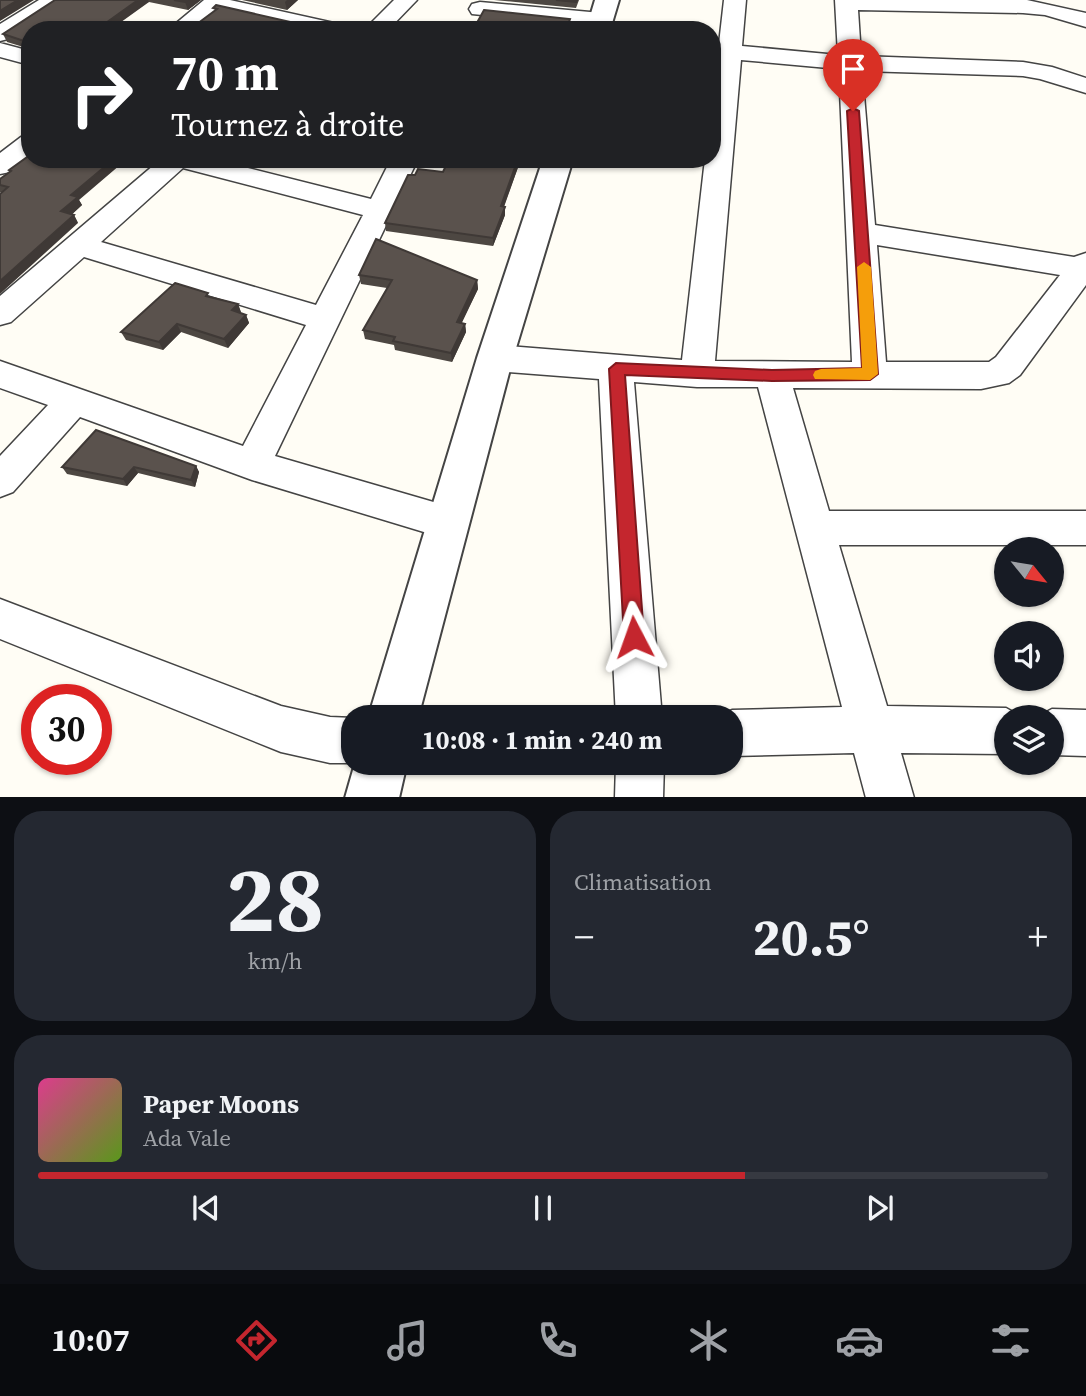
<!DOCTYPE html>
<html lang="fr">
<meta charset="utf-8">
<style>
:root{--surface:#171b24;--page:#242831;--text:#f1f3f6;--muted:#9ea1a6;--line:#363941;--accent:#c4262e}
body{margin:0;font-family:"Source Serif 4",serif;background:var(--page);color:var(--text);height:100vh;display:flex;flex-direction:column;font-size:26px;white-space:nowrap}
*{box-sizing:border-box;margin:0}
p{font-size:23px;color:var(--muted)}
.icon{flex:none;width:38px;height:38px;fill:none;stroke:currentColor;stroke-width:2;stroke-linecap:round;stroke-linejoin:round}
.map{position:relative;height:797px;overflow:hidden}
.details{display:flex;flex-direction:column;gap:14px;padding:14px;background:#0d0f14;flex:1}
.details>*{flex:none}
.banner{position:absolute;left:21px;top:21px;width:700px;height:147px;border-radius:28px;box-shadow:0 2px 5px #0004;background:#202124;color:#fff;overflow:hidden}
.needle{width:46px;rotate:120deg}
.controls{position:absolute;left:994px;top:537px;display:grid;gap:14px}
.controls a{display:grid;place-items:center;width:70px;height:70px;border-radius:50%;background:var(--surface);box-shadow:0 2px 5px #0004;font-size:35px}
.speed{position:absolute;left:21px;top:684px;display:flex;gap:14px;font-size:35px;font-weight:700;text-align:center}
.speed>*{display:grid;place-content:center;width:91px;height:91px;border-radius:50%;background:var(--surface);box-shadow:0 2px 5px #0004;line-height:1}
.speed .limit{border:10px solid #d22;background:#fff;color:#111}
.pin{position:absolute;display:grid;place-items:center;width:60px;height:60px;color:#fff;margin:-72px -30px;border-radius:50% 50% 50% 0;rotate:-45deg;box-shadow:0 0 7px #0007}
.pin .icon{rotate:45deg}
.me{position:absolute;width:77px;margin:-38px;rotate:356deg;stroke-linejoin:round;filter:drop-shadow(0 0 5px #0008)}
.turn{display:flex;align-items:center;gap:24px;height:147px;padding:0 35px;font-size:32px}
.turn .icon{width:91px;height:91px;stroke-width:2.5}
.turn b{display:block;font-size:49px;line-height:60px}
.big{font-size:52px;font-weight:700;line-height:1.1}
.details .tile{flex:1;display:flex;flex-direction:column;justify-content:center;gap:10px;min-width:0;padding:0 24px;border-radius:28px;background:var(--page)}
.details .dial{align-items:center;gap:0}
.dial b{font-size:91px;line-height:1}
.song{display:flex;align-items:center;gap:21px}
.cover{width:84px;height:84px;border-radius:10px;background:linear-gradient(135deg,hsl(330 70% 55%),hsl(90 70% 35%))}
.played{height:7px;border-radius:4px;background:linear-gradient(90deg,var(--accent) 70%,var(--line) 70%)}
.keys{display:flex;justify-content:space-around;direction:ltr}
.heat{display:flex;justify-content:space-between;align-items:center;font-size:38px;direction:ltr}
.details .tiles{flex:1;display:grid;gap:14px;grid-template-columns:1fr 1fr}
.tile:last-child{grid-column:span 2}
.trip{position:absolute;left:341px;top:705px;width:402px;height:70px;border-radius:28px;background:var(--surface);box-shadow:0 2px 5px #0004;font-weight:700;line-height:70px;text-align:center}
.tab-bar{display:flex;height:112px;justify-content:space-around;align-items:center;background:#090b0e;color:var(--muted)}
.tab-bar .icon{width:49px;height:49px}
.tab-bar .on{color:var(--accent)}
.tab-bar b{font-size:32px;color:var(--text)}
.map>svg:first-child{display:block}
.lines{fill:none;stroke-linecap:round;stroke-linejoin:round}
.minor-casing{stroke:#444;stroke-width:3}
.tertiary-casing{stroke:#444;stroke-width:4}
.minor{fill:#fff;fill-rule:evenodd}
.tertiary{fill:#fff;fill-rule:evenodd}
.wall{fill:#4d4742}
.shaded-wall{fill:#3f3936}
.building{fill:#5a524d;stroke:#3f3936;stroke-width:2}
.route{fill:#c4262e;stroke:#7f191e;stroke-width:2}
.slow{fill:#f59e0b}
</style>
<div class="map">
<svg width="1086" height="798" viewBox="0 0 1086 798">
<rect width="100%" height="100%" fill="#fffdf5"/>
<g class="lines">
<!-- minor casing -->
<g class="minor-casing">
<path id="minor" d="M39,0H65L8,39L0,41V24Z
M204,0H230L343,25L346,30H304L218,10L193,30H168Z
M394,0H417L388,30H364Z
M724,0H746L742,46L838,55L835,0H1027L1086,13V27L1045,15L1023,13L858,10L861,56L1023,62L1052,67L1086,78V93L1040,79L1023,76L862,71L875,225L1074,257L1086,253V285L1020,375L1009,383L981,389L793,388L829,511H1086V545H839L887,706L1006,708L1024,718H1006V754L901,753L914,798H866L854,753L732,756V718H715L732,710L842,707L758,387H697L634,382L662,718H616L599,379L495,371L483,367L478,358L483,349L495,345L682,360L705,159H712V101L717,57H712V43L719,44ZM741,60L839,69L852,362L715,361ZM877,245L1060,275L996,357L989,362H886Z
M480,2L601,13L609,15L612,20L609,25L601,27L472,14L469,9L472,4Z
M0,43L30,51V65L0,57Z
M30,135V156L10,172L0,174V153L21,137Z
M161,159H212L371,199L391,159H418L275,456L461,510L467,522L461,534L447,539L252,480L80,417L13,492L0,497V456L48,405L0,388V361L243,446L306,325L84,257L11,322L0,325V296ZM183,168L363,215L316,305L101,242Z
M0,599L281,706L330,717L354,718V763H357H330L281,752L0,639Z
M1052,709L1086,710V756L1052,755V718H1035Z
M616,763H664L663,798H615Z"/>
</g>
<!-- tertiary casing -->
<g class="tertiary-casing">
<path id="tertiary" d="M595,0H619L610,30H586Z
M543,159H573L513,358L418,718H368L477,358Z
M355,763H407L399,798H345Z"/>
</g>
<!-- minor -->
<use href="#minor" class="minor"/>
<!-- tertiary -->
<use href="#tertiary" class="tertiary"/>
</g>
<!-- wall -->
<path class="wall" d="M55,0H201L188,10L149,2L30,30V49L7,42L3,34Z
M242,0H298L287,10Z
M494,0H579L576,8Z
M521,159L504,207L505,215L493,246L386,231L385,223L415,175L443,172Z
M9,170L79,200L82,205L72,214L74,215L78,223L0,192V179L10,172Z
M359,275L477,280L478,289L461,323L465,324L466,332L452,362L395,350L394,345L365,339L363,330L387,288L361,284Z
M209,297L238,304L241,313L246,315L249,323L228,348L181,332L163,350L126,340L121,332Z
M196,466L199,472L195,487L138,473L127,486L67,474L62,467Z"/>
<!-- shaded-wall -->
<path class="shaded-wall" d="M18,0H34L0,21V11Z
M138,0H148L149,2L110,30H96Z
M188,0H201L188,10L185,2Z
M287,0H298L287,10L285,2Z
M295,23L296,30H287Z
M114,159H127L79,200L82,205L66,220L61,211L71,195Z
M518,159H521L501,214V206Z
M505,207V215L493,246V238Z
M74,215L78,223L0,294V281Z
M477,280L478,289L458,331L457,322Z
M238,304L241,312L236,319L232,310Z
M246,315L249,323L228,348L224,339Z
M177,324L181,332L163,350L159,342Z
M465,324L466,332L452,362L451,353Z
M196,466L199,472L195,487L191,480Z
M134,467L138,473L127,486L123,479Z"/>
<!-- building -->
<path class="building" d="M0,0H18L0,11Z
M55,0H138L96,30H30V43L3,34Z
M174,0H188L185,2Z
M556,0H577L576,2Z
M216,5L295,23L287,30H189L217,9L213,8Z
M484,10L570,19L566,30H473Z
M30,155V159H114L71,195L78,197L61,211L74,215L0,281V194L8,187L0,185V179L11,171L9,170Z
M449,159H518L501,206L505,207L493,238L385,223L408,175H415L418,169L443,172Z
M376,239L477,280L457,322L465,324L451,353L393,341L395,337L363,330L392,280L359,275Z
M175,283L208,293L206,296L238,304L232,310L246,315L224,339L177,324L159,342L121,332Z
M96,430L196,466L191,480L134,467L123,479L62,467Z"/>
<!-- route -->
<path class="route" d="M853,108L859,111L878,374L870,380L772,381L625,375L644,637L641,644L634,646L627,644L624,637L609,369L616,363L772,370L862,368L847,111Z"/>
<!-- slow -->
<path class="slow" d="M864,262L871,267L878,374L870,380L815,379L813,375L815,371L821,369L862,368L857,267Z"/>
</svg>
<div class="controls">
<a><svg class="needle" viewBox="-14 -14 28 28"><path d="M0-13l5 13h-10z" fill="#e53935"/><path d="M0 13l5-13h-10z" fill="#9ea1a6"/></svg></a>
<a><svg class="icon" aria-label="sound" viewBox="0 0 24 24"><path d="M4 9h4l5-4v14l-5-4H4zM17 9q2 3 0 6"/></svg></a>
<a><svg class="icon" aria-label="layers" viewBox="0 0 24 24"><path d="M12 4l9 5-9 5-9-5zM3 14l9 5 9-5"/></svg></a>
</div>
<div class="speed"><div class="limit">30</div></div>
<div class="pin" style="left:853px;top:111px;background:#d93025"><svg class="icon" aria-label="arrive" viewBox="0 0 24 24"><path d="M6 21V4h12l-3 4 3 4H6"/></svg></div>
<svg class="me" style="left:634px;top:637px" viewBox="-20 -20 40 40"><path d="M0-17L14 15 0 8-14 15z" fill="#c4262e" stroke="#fff" stroke-width="4"/></svg>
<div class="trip">10:08 · 1 min · 240 m</div>
<div class="banner">
<div class="turn"><svg class="icon" aria-label="right" viewBox="0 0 24 24"><path d="M7 20v-9h11M14 6l5 5-5 5"/></svg><div><b>70 m</b>Tournez à droite</div></div>
</div>
</div>
<section class="details">
<div class="tiles">
<div class="tile dial"><b>28</b><p>km/h</p></div>
<div class="tile"><p>Climatisation</p>
<div class="heat"><a>−</a><b class="big">20.5°</b><a>+</a></div>
</div>
<div class="tile">
<div class="song"><i class="cover"></i><div><b>Paper Moons</b><p>Ada Vale</p></div></div>
<div class="played"></div>
<div class="keys"><svg class="icon" aria-label="previous" viewBox="0 0 24 24"><path d="M18 5L8 12l10 7zM5 5v14"/></svg><svg class="icon" aria-label="pause" viewBox="0 0 24 24"><path d="M8 5v14M16 5v14"/></svg><svg class="icon" aria-label="next" viewBox="0 0 24 24"><path d="M6 5l10 7-10 7zM19 5v14"/></svg></div>
</div>
</div>
</section>
<nav class="tab-bar">
<b>10:07</b>
<svg class="icon on" aria-label="directions" viewBox="0 0 24 24"><path d="M12 3l9 9-9 9-9-9zM9 14v-3h6M13 9l2 2-2 2"/></svg>
<svg class="icon" aria-label="music" viewBox="0 0 24 24"><path d="M9 18V5l10-2v13"/><circle cx="6" cy="18" r="3"/><circle cx="16" cy="16" r="3"/></svg>
<svg class="icon" aria-label="phone" viewBox="0 0 24 24"><path d="M5 4h4l2 5-3 2q2 4 5 5l2-3 5 2v4C11 20 4 13 5 4z"/></svg>
<svg class="icon" aria-label="climate" viewBox="0 0 24 24"><path d="M12 3v18M4 7l16 10M4 17L20 7"/></svg>
<svg class="icon" aria-label="car" viewBox="0 0 24 24"><path d="M5 17H2v-5l4-1 3-4h7l3 4 3 1v5h-3M9 17h6M6 11h13"/><circle cx="7" cy="17" r="2"/><circle cx="17" cy="17" r="2"/></svg>
<svg class="icon" aria-label="filters" viewBox="0 0 24 24"><path d="M4 7h16M4 17h16"/><circle cx="9" cy="7" r="2"/><circle cx="15" cy="17" r="2"/></svg>
</nav>
